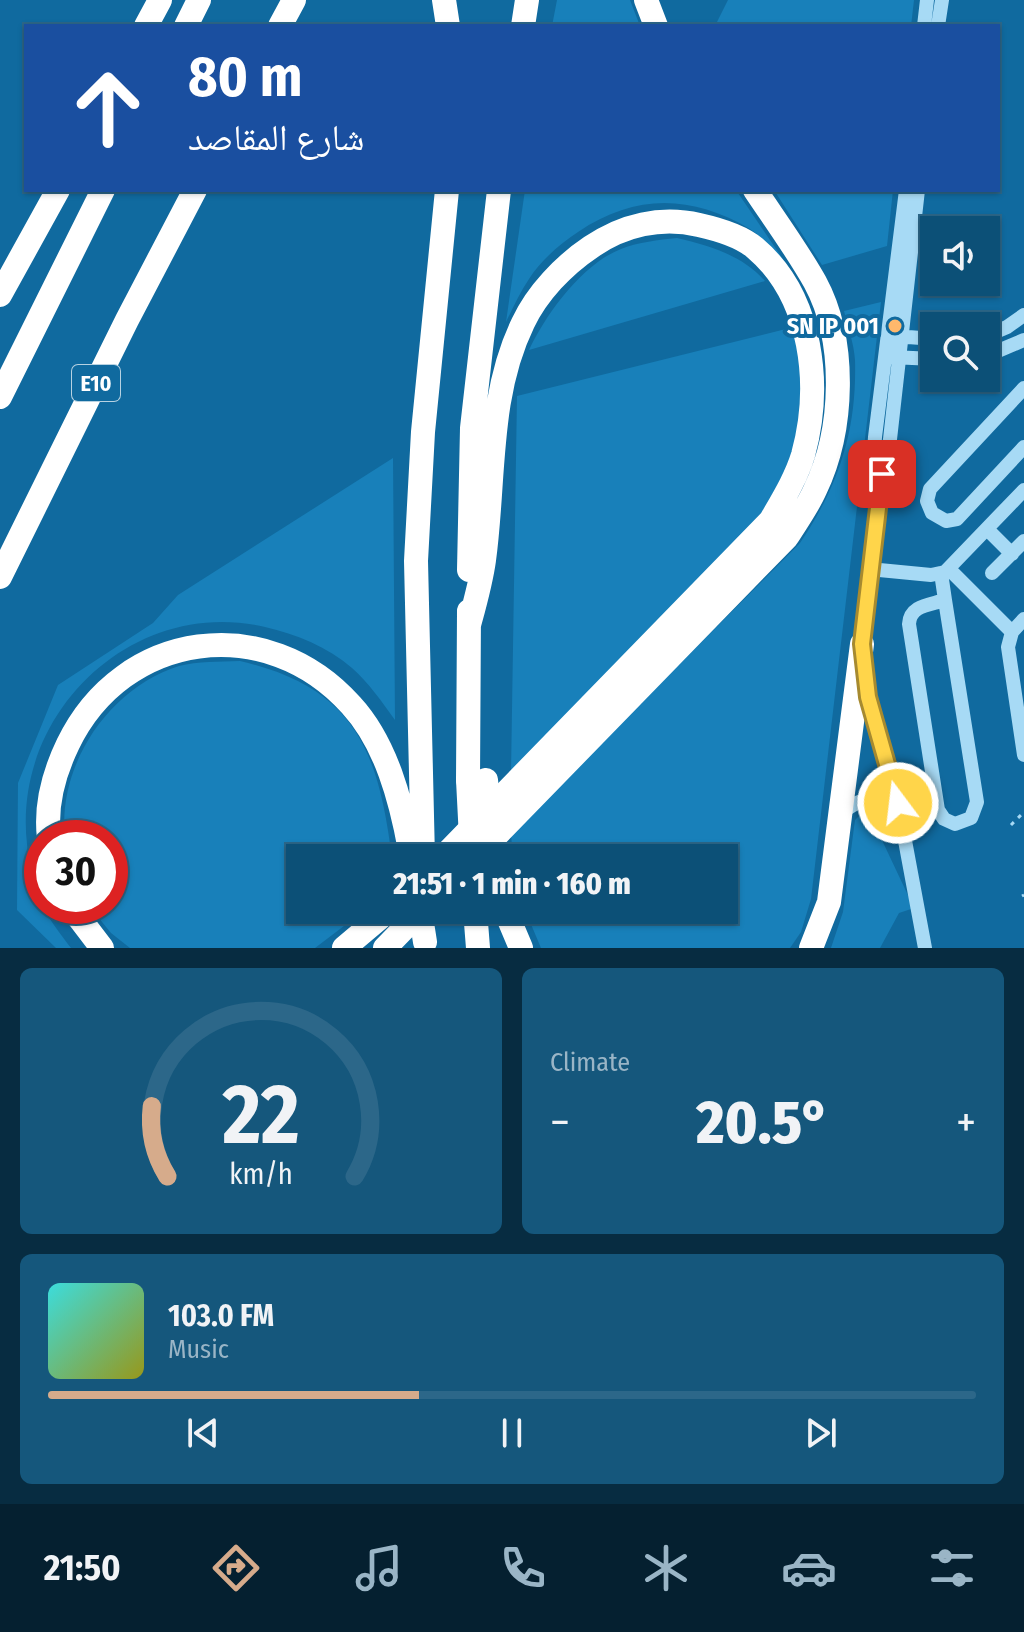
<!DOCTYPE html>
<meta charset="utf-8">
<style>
:root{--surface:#0c5077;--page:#15577c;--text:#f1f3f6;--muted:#9ab5c6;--line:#2c6789;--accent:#d6ab8b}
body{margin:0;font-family:"Fira Sans Condensed","Noto Naskh Arabic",sans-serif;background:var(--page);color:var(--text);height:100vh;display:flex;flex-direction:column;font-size:30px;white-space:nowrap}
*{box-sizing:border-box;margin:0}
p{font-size:26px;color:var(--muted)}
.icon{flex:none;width:44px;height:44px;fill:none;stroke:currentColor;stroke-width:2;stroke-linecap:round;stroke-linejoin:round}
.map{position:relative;height:948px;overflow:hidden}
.side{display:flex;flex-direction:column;gap:20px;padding:20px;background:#072c41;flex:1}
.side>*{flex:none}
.guide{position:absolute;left:24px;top:24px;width:976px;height:168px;border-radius:0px;box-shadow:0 2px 6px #0004,0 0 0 2px var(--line);background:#1a4fa0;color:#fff;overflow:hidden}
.buttons{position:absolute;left:920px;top:216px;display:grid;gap:16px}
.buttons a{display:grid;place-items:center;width:80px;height:80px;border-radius:0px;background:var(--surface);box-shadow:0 2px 6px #0004,0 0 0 2px var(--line);font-size:40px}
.speed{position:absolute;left:24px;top:820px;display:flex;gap:16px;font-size:40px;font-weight:700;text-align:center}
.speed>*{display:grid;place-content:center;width:104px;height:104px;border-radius:50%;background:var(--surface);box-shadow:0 2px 6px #0004,0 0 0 2px var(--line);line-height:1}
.speed .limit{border:12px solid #d22;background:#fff;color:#111}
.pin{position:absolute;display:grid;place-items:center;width:68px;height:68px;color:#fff;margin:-34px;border-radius:16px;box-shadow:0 4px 12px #0006}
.me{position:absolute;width:88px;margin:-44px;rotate:345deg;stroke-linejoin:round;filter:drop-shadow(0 0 6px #0008)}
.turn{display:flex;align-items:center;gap:28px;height:168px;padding:0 32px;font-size:36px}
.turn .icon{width:104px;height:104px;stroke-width:2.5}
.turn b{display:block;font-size:56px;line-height:68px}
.big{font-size:60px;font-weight:800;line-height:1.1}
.side .card{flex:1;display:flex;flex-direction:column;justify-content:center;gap:12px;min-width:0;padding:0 28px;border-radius:12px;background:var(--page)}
.side .dial{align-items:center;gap:0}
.dial svg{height:208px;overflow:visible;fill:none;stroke:var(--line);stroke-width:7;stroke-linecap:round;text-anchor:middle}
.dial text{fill:var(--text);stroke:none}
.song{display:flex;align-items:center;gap:24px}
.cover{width:96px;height:96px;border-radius:12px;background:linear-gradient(135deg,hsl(180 70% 55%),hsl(60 70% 35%))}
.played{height:8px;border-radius:4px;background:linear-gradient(90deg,var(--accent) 40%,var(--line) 40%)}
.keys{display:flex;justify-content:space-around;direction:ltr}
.heat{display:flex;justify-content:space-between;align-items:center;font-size:44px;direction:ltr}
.side .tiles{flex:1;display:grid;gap:20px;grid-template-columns:1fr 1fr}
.card:last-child{grid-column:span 2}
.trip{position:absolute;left:286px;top:844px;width:452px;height:80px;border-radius:0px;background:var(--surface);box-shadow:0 2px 6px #0004,0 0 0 2px var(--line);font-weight:800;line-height:80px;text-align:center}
.tabs{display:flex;height:128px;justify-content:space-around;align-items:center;background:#052030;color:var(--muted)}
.tabs .icon{width:56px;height:56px}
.tabs .on{color:var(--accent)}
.tabs b{font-size:36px;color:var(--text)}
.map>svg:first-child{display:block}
.green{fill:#1880ba}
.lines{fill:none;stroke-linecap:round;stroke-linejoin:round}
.path{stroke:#a7daf5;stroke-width:3;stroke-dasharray:4 6;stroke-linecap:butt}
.minor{stroke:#a7daf5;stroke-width:14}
.highway{stroke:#fff;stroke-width:24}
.highway-bridge{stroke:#fff;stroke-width:24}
.route-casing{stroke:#a68a30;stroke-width:20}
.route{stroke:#ffd54a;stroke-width:14}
.poi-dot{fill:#ffb86c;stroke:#106a9f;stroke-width:3}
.labels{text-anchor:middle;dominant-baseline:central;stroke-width:8;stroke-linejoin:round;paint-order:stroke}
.shield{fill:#106a9f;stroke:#b7d2e2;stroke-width:2}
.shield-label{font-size:22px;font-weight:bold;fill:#fff}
.poi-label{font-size:24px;font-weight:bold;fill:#fff;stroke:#106a9f;text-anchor:end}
</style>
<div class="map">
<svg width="1024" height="948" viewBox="0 0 1024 948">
<rect width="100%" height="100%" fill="#106a9f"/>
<!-- green -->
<path class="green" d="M557,0H630L640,26H552Z
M728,0H914L911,26H715Z
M525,190H736L789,268C777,256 764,238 750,229C690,194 635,194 578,232C560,244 540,261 529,279C520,292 513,308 506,322Z
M774,190H893L887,246L822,265Z
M677,238C710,246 742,255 765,281L529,350C546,314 582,264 621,249C639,242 658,240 677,238Z
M881,302L811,899L801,932L790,948H541L525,910H724V858H513L511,834L800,543C839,485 857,430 855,360C854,344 848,327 844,311Z
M798,326L805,356L795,454L762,513L511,773L517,396Z
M393,458L395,720C382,702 369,683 352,668C328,647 296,634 265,627C134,596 12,712 27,844C29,863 32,886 41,903C48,918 61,935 71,948H56L17,910L18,783L58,685L153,623L178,595Z
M240,661C355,688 378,750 392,858H300V910H365L315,948H130L111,933L89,906H110V838H65C57,765 109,688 179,666C198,661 220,662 240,661Z
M866,809L882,812L891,830L880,836L914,908L899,913L880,948H831L843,912L855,820Z"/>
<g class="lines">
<!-- path -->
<path class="path" d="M1011,825L1024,812
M1022,896L1024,895"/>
<!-- minor -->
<path class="minor" d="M924,26L927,0
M938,26L942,0
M895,336L934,339
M986,336L1007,327L1024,315
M986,356L1024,340
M891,357L934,359
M1024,388L930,489L927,501L932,513L946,521L957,519L1024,447
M880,477L873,468L875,437L906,190
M987,529L1012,554
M869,569L931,575L945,572L1024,490
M949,569L1012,632
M941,573L945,600L977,802L971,818L955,824L944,819L938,810L909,624C910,605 930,605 945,600
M992,573L1024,541
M1024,619L1012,632L1008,647L1024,755
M862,648L880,477L887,466L918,190
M864,677L898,803L925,948
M840,815C857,798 876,795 898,803"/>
<!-- highway -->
<path class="highway" d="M444,0L448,26
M646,0L656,26
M146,26L160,0
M186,26L199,0
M280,26L294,0
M523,26L527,0
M0,295L58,190
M0,397L103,190
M469,570L472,428L499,190
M0,577L127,320L195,190
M468,780L469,611
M49,838C45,805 54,773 68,744C123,630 267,611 351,705C386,743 401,800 410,850
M481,851L787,537C797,521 808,506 815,490C844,430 847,341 815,282C797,250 775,220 755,190
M423,858L416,561L423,432L447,190
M442,858L771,520C783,499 796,478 803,455C822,386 813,297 755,248C741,236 717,229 699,225C661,216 623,225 591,247C564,265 537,293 523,323C487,397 495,480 484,560C481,582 475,603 469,625
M70,906L102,948
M475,910L478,948
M505,910L521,948
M344,948L389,910
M385,948L422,910
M811,948L829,902L862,644"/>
<!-- highway-bridge -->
<path class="highway-bridge" d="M468,780L472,858
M486,780L494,858
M420,910L425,942"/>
</g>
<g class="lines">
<!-- route casing -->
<g class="route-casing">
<path id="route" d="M882,474L862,644L868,697L898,803"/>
</g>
<!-- route -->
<use href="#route" class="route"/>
</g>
<!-- markers -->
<circle class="poi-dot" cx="895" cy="326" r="8"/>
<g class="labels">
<!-- shield labels -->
<rect class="shield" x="72" y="365" width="48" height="36" rx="6"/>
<g class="shield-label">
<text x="96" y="383">E10</text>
</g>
<!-- poi labels -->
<g class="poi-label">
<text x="879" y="326">SN IP 001</text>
</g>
</g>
</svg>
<div class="buttons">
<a><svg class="icon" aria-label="sound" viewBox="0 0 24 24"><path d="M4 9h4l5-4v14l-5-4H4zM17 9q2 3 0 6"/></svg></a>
<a><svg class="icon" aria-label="search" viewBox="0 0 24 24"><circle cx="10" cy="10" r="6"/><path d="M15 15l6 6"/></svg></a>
</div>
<div class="speed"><div class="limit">30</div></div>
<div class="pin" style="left:882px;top:474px;background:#d93025"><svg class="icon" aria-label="arrive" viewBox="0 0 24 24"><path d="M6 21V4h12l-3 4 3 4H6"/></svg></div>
<svg class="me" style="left:898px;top:803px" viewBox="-20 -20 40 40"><circle r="17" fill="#ffd54a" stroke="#fff" stroke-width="3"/><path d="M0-11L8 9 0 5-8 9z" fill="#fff"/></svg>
<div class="trip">21:51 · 1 min · 160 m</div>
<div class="guide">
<div class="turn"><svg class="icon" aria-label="ahead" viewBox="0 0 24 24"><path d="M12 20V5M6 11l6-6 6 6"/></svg><div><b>80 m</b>شارع المقاصد</div></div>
</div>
</div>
<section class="side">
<div class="tiles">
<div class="card dial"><svg viewBox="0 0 100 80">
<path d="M14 69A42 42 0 1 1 86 69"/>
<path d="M14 69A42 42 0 0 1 8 42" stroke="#d6ab8b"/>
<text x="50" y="56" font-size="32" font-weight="700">22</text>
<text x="50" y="72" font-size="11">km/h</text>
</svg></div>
<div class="card"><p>Climate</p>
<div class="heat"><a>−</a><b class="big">20.5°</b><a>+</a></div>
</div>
<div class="card">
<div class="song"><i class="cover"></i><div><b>103.0 FM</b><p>Music</p></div></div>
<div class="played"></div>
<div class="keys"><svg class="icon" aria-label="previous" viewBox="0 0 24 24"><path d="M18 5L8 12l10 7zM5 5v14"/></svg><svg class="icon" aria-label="pause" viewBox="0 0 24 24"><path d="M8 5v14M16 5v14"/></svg><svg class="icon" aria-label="next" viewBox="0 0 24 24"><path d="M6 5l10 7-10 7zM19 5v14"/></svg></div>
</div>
</div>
</section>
<nav class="tabs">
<b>21:50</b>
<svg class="icon on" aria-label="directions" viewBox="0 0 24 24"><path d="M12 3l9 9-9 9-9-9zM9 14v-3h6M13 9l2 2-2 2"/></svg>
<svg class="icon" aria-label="music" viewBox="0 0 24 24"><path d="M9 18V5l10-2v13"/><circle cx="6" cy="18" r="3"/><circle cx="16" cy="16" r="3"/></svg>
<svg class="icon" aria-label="phone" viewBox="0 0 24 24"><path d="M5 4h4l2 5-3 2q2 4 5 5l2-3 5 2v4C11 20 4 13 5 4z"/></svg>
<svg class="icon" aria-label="climate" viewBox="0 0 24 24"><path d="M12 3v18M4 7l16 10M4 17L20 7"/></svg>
<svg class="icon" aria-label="car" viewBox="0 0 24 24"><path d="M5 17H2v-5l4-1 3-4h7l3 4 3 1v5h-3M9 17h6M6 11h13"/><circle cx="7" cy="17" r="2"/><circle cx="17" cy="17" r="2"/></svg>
<svg class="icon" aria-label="filters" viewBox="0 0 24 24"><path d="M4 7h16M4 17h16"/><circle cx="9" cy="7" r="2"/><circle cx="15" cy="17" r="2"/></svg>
</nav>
